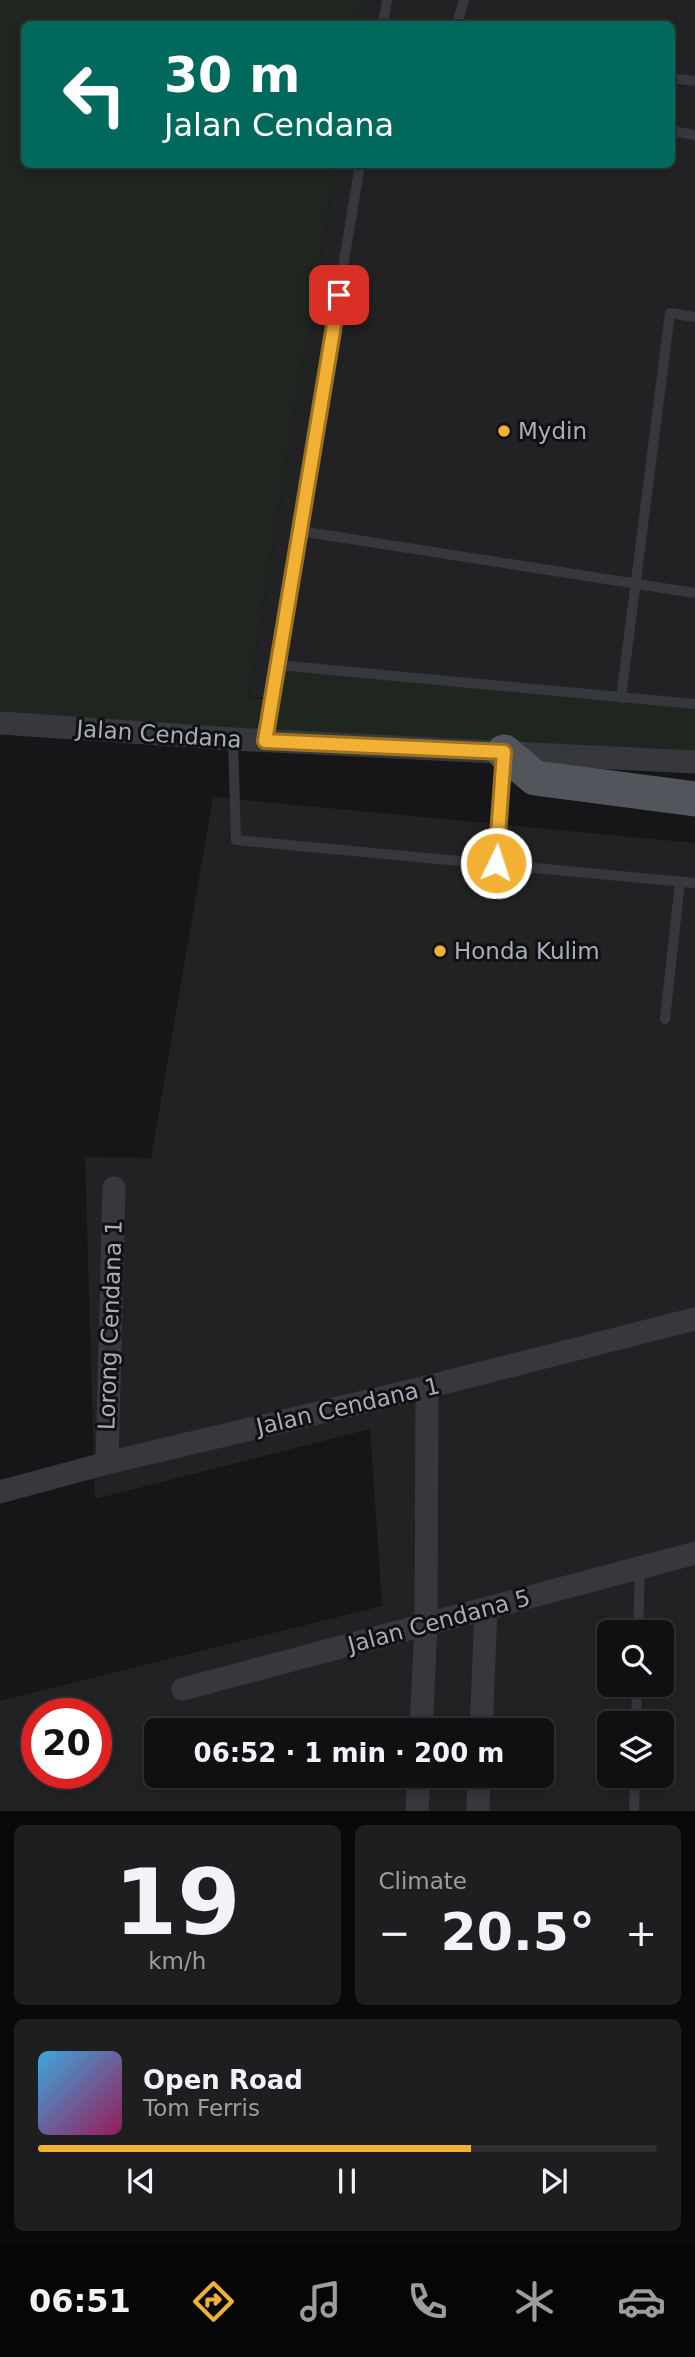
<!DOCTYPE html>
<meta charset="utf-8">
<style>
:root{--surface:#101012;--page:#1e1e20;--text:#f1f3f6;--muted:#9c9d9f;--line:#303032;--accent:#f2b134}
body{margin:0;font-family:"DejaVu Sans",sans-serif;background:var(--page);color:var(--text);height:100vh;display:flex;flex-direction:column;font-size:26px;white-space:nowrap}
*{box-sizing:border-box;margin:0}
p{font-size:23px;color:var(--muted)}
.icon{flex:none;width:38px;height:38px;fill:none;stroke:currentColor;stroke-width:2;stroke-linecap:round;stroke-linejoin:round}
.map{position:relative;height:1811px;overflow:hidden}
.drawer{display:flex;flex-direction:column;gap:14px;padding:14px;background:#09090a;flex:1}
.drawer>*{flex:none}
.banner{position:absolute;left:21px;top:21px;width:654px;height:147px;border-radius:10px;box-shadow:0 4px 10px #0003,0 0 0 2px var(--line);background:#00695c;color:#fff;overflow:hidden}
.tools{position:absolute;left:597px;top:1620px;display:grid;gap:14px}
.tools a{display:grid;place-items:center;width:77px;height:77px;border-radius:10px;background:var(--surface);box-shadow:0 4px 10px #0003,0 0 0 2px var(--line);font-size:35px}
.speed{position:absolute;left:21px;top:1698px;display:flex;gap:14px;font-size:35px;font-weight:700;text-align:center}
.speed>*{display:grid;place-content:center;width:91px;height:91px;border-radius:50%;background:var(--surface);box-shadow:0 4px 10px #0003,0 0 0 2px var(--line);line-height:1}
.speed .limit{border:10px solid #d22;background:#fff;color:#111}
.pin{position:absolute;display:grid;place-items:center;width:60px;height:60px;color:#fff;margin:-30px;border-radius:14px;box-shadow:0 4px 10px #0006}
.me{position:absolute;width:77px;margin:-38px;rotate:4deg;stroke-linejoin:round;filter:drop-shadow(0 0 5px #0008)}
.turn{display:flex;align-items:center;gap:24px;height:147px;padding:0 28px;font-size:32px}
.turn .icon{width:91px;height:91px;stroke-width:2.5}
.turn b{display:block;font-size:49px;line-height:60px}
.big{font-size:52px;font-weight:600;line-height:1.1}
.drawer .tile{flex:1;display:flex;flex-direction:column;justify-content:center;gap:10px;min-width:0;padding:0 24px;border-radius:10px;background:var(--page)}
.drawer .dial{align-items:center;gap:0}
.dial b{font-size:91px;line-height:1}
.song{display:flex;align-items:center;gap:21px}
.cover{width:84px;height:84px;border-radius:10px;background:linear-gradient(135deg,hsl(200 70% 55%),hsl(330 70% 35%))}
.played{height:7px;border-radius:4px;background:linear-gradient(90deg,var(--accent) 70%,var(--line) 70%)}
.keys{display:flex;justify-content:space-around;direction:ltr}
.heat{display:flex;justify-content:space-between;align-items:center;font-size:38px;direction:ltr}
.drawer .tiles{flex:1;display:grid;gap:14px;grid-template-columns:1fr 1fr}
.tile:last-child{grid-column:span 2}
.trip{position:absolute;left:144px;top:1718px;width:410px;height:70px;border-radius:10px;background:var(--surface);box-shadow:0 4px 10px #0003,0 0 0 2px var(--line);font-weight:600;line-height:70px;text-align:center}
.tab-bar{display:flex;height:112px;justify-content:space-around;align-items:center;background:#060607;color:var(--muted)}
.tab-bar .icon{width:49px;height:49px}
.tab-bar .on{color:var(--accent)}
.tab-bar b{font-size:32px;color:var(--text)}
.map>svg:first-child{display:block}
.built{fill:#222225;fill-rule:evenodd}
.green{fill:#1e261f}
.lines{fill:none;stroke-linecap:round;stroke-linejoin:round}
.lane{stroke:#37383d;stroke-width:10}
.street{stroke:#37383d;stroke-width:23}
.primary{stroke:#53555c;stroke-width:35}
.route-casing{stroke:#9d7322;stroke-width:18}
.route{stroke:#f2b134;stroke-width:12}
.poi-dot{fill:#f2b134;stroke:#111113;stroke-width:2.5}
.labels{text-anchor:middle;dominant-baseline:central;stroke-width:6;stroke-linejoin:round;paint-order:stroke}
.poi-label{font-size:23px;fill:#a8adb8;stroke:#111113;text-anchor:start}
.street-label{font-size:23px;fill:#a8adb8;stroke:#111113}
</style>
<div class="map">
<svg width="695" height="1811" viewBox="0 0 695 1811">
<rect width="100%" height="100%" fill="#161618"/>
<!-- built -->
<path class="built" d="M362,0H695V721L248,697L335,165L672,164V24H358Z
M213,797L695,843V1811H0V1701L382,1606L370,1429L95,1499L85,1157L151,1158ZM609,1633H662V1685H609ZM37,1713H96V1773H37ZM609,1724H662V1776H609ZM156,1731H541V1776H156Z"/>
<!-- green -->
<path class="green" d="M0,0H362L358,24H24V164L335,165L248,697L271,701L277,665L695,704V762L0,723Z"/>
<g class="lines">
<!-- lane -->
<path class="lane" d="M383,24L387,0
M457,24L464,0
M672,78L695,81
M672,131L695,135
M300,531L695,593
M277,665L695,704
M621,698L670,313L695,317
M233,739L236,840L695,883
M265,741L360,164
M496,863L503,761
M665,1019L680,882
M638,1633L640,1568
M636,1724L637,1685
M634,1811L635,1776"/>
<!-- street -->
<path class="street" d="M0,723L233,739L695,762
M107,1463L114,1188
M0,1492L107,1463L427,1387L695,1319
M183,1689L695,1553
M421,1731L426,1625L427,1387
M481,1731L486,1609
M417,1811L419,1776
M478,1811L479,1776"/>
<!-- primary -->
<path class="primary" d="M504,752L535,778L695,799"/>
</g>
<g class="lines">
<!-- route casing -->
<g class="route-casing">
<path id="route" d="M339,295L265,741L504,752L496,863"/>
</g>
<!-- route -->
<use href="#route" class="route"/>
</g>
<!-- markers -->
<g class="poi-dot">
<circle cx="504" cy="431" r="7"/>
<circle cx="440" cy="951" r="7"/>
</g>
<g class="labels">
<!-- poi labels -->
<g class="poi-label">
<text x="518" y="431">Mydin</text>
<text x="454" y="951">Honda Kulim</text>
</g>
<!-- street labels -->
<g class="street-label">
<text transform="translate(159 734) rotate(4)">Jalan Cendana</text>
<text transform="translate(110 1325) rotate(-88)">Lorong Cendana 1</text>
<text transform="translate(348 1406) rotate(-13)">Jalan Cendana 1</text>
<text transform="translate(439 1621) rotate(-15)">Jalan Cendana 5</text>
</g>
</g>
</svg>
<div class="tools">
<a><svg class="icon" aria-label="search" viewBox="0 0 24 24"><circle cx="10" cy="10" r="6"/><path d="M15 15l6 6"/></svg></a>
<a><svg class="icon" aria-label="layers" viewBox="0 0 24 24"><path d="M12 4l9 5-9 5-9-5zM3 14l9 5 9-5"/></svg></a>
</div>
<div class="speed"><div class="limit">20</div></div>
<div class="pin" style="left:339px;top:295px;background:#d93025"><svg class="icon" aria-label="arrive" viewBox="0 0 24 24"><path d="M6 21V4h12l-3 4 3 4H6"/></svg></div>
<svg class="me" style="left:496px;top:863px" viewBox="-20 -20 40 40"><circle r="17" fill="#f2b134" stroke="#fff" stroke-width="3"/><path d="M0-11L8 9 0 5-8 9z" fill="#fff"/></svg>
<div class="trip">06:52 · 1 min · 200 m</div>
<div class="banner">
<div class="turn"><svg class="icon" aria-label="left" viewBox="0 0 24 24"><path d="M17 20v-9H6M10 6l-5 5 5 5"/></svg><div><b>30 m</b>Jalan Cendana</div></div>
</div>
</div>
<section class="drawer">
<div class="tiles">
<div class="tile dial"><b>19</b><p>km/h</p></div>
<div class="tile"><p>Climate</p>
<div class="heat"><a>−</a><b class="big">20.5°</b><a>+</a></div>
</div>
<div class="tile">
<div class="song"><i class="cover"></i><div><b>Open Road</b><p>Tom Ferris</p></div></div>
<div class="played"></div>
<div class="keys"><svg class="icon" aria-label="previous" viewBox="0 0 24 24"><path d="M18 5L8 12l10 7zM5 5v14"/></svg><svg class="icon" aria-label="pause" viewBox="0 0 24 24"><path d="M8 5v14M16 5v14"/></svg><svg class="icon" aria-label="next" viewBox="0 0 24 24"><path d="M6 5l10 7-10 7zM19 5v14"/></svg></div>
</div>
</div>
</section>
<nav class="tab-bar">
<b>06:51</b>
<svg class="icon on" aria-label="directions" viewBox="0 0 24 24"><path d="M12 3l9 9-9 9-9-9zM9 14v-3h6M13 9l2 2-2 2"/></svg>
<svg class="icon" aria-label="music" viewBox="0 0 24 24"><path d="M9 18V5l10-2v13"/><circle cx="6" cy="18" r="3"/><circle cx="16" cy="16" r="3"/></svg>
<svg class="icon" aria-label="phone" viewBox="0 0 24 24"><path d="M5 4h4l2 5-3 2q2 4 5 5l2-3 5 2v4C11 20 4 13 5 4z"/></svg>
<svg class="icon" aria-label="climate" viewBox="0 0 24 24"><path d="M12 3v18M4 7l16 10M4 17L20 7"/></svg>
<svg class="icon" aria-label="car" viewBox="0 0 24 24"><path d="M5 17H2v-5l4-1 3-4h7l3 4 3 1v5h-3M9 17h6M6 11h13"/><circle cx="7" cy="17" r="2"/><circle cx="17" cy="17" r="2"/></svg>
</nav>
